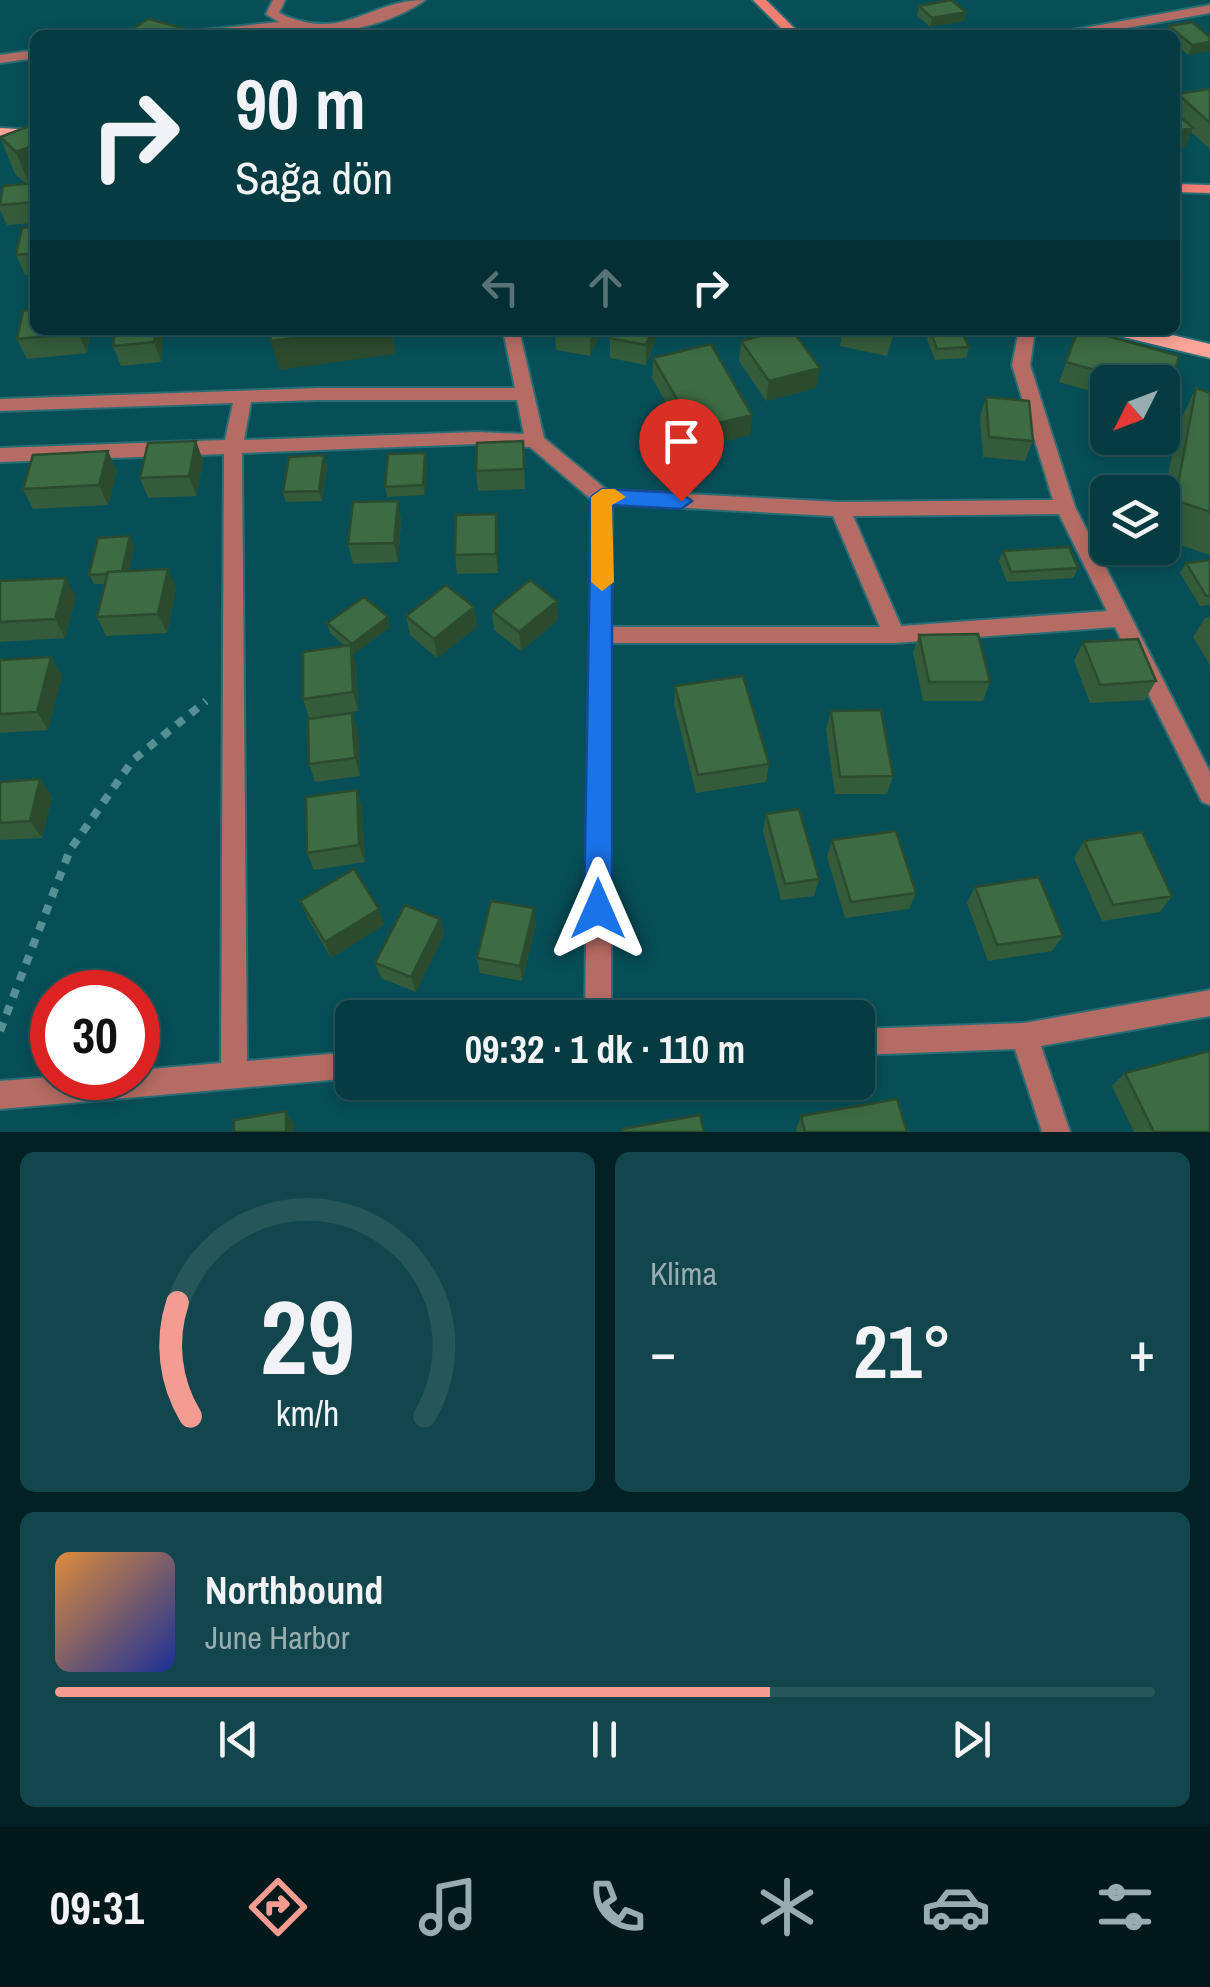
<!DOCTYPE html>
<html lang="tr">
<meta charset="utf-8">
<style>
:root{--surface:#053b41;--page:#13464c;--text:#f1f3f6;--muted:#97adb1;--line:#26555a;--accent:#f59c92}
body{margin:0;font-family:"Archivo Narrow",sans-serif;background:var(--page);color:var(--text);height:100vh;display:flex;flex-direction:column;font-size:38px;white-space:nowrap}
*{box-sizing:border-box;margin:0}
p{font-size:32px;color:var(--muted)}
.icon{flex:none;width:55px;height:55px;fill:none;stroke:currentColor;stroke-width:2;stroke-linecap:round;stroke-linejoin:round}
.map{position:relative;height:1132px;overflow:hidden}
.sheet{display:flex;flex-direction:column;gap:20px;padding:20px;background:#032024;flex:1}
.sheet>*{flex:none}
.banner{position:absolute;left:30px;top:30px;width:1150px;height:305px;border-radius:15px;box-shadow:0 5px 15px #0003,0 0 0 2px var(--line);background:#053b41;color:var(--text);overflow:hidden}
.needle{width:65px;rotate:228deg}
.fabs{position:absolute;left:1090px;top:365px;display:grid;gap:20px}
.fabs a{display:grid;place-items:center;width:90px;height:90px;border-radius:15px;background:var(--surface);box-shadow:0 5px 15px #0003,0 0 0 2px var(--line);font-size:50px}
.speed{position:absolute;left:30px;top:970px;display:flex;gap:20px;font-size:50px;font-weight:700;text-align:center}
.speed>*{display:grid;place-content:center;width:130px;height:130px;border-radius:50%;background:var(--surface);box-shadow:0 5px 15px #0003,0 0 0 2px var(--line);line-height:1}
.speed .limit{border:15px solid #d22;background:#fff;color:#111}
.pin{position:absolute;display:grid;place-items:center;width:85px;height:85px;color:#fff;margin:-102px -42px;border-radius:50% 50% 50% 0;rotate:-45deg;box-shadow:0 0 10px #0007}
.pin .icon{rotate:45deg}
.me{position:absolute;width:110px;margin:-55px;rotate:0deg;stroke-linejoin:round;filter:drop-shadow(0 0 8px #0008)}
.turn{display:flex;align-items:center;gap:35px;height:210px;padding:0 40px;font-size:45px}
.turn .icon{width:130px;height:130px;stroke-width:2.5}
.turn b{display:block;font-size:70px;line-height:85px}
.lanes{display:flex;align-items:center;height:95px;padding:0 40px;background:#0003;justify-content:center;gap:50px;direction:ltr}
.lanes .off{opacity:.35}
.big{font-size:75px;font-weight:800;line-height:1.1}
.sheet .widget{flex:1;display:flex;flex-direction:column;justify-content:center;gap:15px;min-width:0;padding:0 35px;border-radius:15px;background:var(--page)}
.sheet .dial{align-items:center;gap:0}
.dial svg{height:260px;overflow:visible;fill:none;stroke:var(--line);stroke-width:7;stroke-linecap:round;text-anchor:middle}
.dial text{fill:var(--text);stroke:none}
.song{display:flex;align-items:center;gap:30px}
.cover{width:120px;height:120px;border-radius:15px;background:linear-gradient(135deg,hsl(30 70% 55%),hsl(230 70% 35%))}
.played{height:10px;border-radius:5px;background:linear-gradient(90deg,var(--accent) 65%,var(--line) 65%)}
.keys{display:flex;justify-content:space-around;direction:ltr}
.heat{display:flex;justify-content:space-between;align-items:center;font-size:55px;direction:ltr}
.sheet .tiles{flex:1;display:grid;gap:20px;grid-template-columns:1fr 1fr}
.widget:last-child{grid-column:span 2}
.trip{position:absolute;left:335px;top:1000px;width:540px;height:100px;border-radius:15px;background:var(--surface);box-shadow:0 5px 15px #0003,0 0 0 2px var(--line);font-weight:800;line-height:100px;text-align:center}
.tabs{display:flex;height:160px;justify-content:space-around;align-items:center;background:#02181a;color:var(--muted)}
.tabs .icon{width:70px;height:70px}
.tabs .selected{color:var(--accent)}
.tabs b{font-size:45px;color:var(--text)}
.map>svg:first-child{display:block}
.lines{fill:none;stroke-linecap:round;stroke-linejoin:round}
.street-casing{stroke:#2a6d74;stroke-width:4}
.secondary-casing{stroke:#2a6d74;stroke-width:4}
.primary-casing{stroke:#2a6d74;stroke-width:4}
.path{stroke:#559096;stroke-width:8;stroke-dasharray:9 9;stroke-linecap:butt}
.street{fill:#b56c64;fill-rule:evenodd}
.secondary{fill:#f17f73;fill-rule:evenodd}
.primary{fill:#fda499;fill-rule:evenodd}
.wall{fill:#345c3a}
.shaded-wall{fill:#2b4b2f}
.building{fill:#3d6b43;stroke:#2b4b2f;stroke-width:2.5}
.route{fill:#1a73e8;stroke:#114b97;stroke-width:2.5}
.slow{fill:#f59e0b}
</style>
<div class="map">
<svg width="1210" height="1132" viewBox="0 0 1210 1132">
<rect width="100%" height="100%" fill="#074f57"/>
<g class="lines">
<!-- street casing -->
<g class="street-casing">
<path id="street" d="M273,0H285L279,13C344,44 368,0 425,0C401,18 359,31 328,32C315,33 302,28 289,29C255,31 221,35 187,35L193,31L279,22L266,14Z
M1210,5V13L1088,35H1061L1067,31Z
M35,50V58L0,63V55Z
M503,330H519L544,438L607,490L840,502L1053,500L1012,365L1019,330H1035L1030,365L1075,507L1210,772V805L1202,802L1115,627L894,643H611V1018H585L592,500L530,447L477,444L242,453L247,1061L352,1052V1078L0,1109V1081L52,1077L138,1078V1070L221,1063L224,454L0,462V448L225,440L233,403L0,411V399L318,388H515ZM318,400H517L524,434L477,432L244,440L251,402ZM612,504L833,516L880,627H611ZM1059,514L1107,611L901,626L853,516Z
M1210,990V1016L1041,1046L1070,1132H1042L1015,1049L858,1055V1029L1024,1023Z"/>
</g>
<!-- secondary casing -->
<g class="secondary-casing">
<path id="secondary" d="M753,0H766L801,35H788Z
M1175,184L1210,185V193L1175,192Z"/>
</g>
<!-- primary casing -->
<g class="primary-casing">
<path id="primary" d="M0,128L35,130V140L0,138Z
M1111,330H1151L1210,344V358L1115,335Z"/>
</g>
<!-- path -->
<path class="path" d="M0,1031L70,850L133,760L206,701"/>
<!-- street -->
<use href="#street" class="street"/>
<!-- secondary -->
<use href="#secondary" class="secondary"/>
<!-- primary -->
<use href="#primary" class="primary"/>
</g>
<!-- wall -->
<path class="wall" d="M919,6L966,12L964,21L930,27L917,15Z
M1169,26L1210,37L1188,55L1175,44V35H1166Z
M1210,91V149L1191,132L1185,147L1175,149V103L1178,94Z
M35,124V223L7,225L0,210V198L26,184L15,174L0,137Z
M35,227V274L25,275L16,255Z
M35,330H90L87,353L27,359L17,339Z
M163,330L161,362L121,366L113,346Z
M555,330H601L590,356L556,350Z
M659,330L646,365L610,358V338Z
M843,330H895L887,356L840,346Z
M929,330L969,347L966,358L935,360L927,339Z
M1078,330H1086L1179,356L1169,391L1162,406V382H1108V396L1059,382Z
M741,341L816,388L766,401L739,361Z
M653,358L752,415L750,435L693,449L652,378Z
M1196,388L1210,393V555L1162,539V504L1178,426Z
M986,397L1033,441L1025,461L983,457L980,417Z
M196,441L203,461L196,496L148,498L140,478Z
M523,441L525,489L478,491L476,471Z
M324,455L327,466L322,501L286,502L283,492Z
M427,463L425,495L387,497L385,487Z
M117,471L108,505L33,509L23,489Z
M398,501L401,521L398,562L353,564L348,544Z
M498,533V573L457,574L455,555Z
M134,546L129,571L176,588L167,633L106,636L97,617L105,584H94L89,575Z
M1003,551L1078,568L1073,578L1007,582L999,561Z
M1210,560V605L1200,606L1180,573L1186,563Z
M0,581L76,597L65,638L0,642Z
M557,601L558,620L521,651L494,630L492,611Z
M474,607L477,627L437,658L410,635L406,616Z
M1210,617V665L1193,637L1205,618Z
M327,623L390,627L354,654L352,652L356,664L358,711L309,718L303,699L345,646L330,633Z
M919,635L990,682L983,701H923L913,653Z
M1083,642L1156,681L1145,700L1090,703L1074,661Z
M0,660L62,676L48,730L0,733Z
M675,686L769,764L766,782L696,793L674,704Z
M831,711L893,776L887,794H835L826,729Z
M352,713L358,731L360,776L315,782L309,764Z
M40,779L52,797L42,838L0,840V782Z
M357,790L362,807L365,862L314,870L307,853Z
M766,814L819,879L814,896L781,900L763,831Z
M832,840L916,893L909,909L845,918L827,857Z
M1084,841L1172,896L1160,912L1102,921L1074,858Z
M975,887L1063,936L1052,951L988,961L967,903Z
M300,901L379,909L384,925L331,958L307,917Z
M440,919L444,935L416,992L381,978L375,963Z
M536,924L522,981L480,973L477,958Z
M1125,1073L1210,1132H1134L1112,1086Z
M801,1116L907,1132H797L796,1129Z"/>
<!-- shaded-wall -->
<path class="shaded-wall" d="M966,12L964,21L930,27L932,18Z
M1210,42V51L1188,55L1192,45Z
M1193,128L1185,147L1175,149V131Z
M35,145V188L31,189L16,152Z
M79,330H90L87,353L78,333Z
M155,330H163L161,362L154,342Z
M354,330H392L396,354L279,370L271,341Z
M592,330H601L590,356V336Z
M652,330H659L646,365V345Z
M820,368L816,388L766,401L769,381Z
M752,415L750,435L693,449L694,429Z
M196,441L203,461L196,496L189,476Z
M108,451L117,471L108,505L99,485Z
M425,453L427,463L425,495L423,485Z
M324,455L327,466L322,501L319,491Z
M398,501L401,521L398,562L394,543Z
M496,514L498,533V573L496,554Z
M130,536L134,546L126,583L122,573Z
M168,569L176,588L167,633L158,614Z
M66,578L76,597L65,638L55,619Z
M557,601L558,620L521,651L519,632Z
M474,607L477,627L437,658L434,639Z
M388,617L390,627L354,654L352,644Z
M351,645L356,664L358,711L353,692Z
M51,657L62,676L48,730L37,712Z
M352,713L358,731L360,776L355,758Z
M40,779L52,797L42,838L30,821Z
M357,790L362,807L365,862L359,845Z
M534,908L536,924L522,981L520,966Z
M379,909L384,925L331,958L325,942Z
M440,919L444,935L416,992L411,977Z
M286,1111L294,1124V1132H286Z"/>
<!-- building -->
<path class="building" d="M951,0L966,12L932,18L919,6Z
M148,19L194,31L189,35H124Z
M1192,22L1210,37V42L1192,45L1169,26Z
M1208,89L1210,91V123L1178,94Z
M1175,112L1193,128L1175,131Z
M35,124V145L16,152L0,137Z
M35,183V202L0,205L3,186Z
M35,227V253L16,255L22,228Z
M1175,271L1182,273L1178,298L1175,297Z
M35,309V330H79L78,333L17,339L23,311Z
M115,330H155L154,342L113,346Z
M270,330H354L271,341Z
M558,330H592L590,336Z
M613,330H652L646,345L610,338Z
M783,330H792L820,368L769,381L741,341Z
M863,330H893L892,336Z
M930,330H961L969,347L937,349Z
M1078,330H1086L1179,356L1169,391L1162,389V382H1138L1066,362Z
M711,344L752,415L694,429L653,358Z
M1196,388L1210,393V512L1175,500Z
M986,397L1029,401L1033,441L989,437Z
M196,441L189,476L140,478L148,443Z
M523,441L524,469L476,471L477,443Z
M108,451L99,485L23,489L33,455Z
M425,453L423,485L385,487L388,454Z
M324,455L319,491L283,492L289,457Z
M398,501L394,543L348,544L353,502Z
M496,514V554L455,555L456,515Z
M130,536L122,571L108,572L107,574L89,575L98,538Z
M1069,547L1078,568L1011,572L1003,551Z
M1210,560V596H1206L1186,563Z
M168,569L158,614L97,617L108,572Z
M66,578L55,619L0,622V581Z
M530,580L557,601L519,632L492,611Z
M446,585L474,607L434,639L406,616Z
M364,597L388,617L352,644L327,623Z
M978,634L990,682H929L919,635Z
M1138,639L1156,681L1100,685L1083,642Z
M351,645L353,692L303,699V652Z
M51,657L37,712L0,714V660Z
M743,676L769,764L698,775L675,686Z
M881,710L893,776L840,777L831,711Z
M352,713L355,758L309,764L308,719Z
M40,779L30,821L0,823V782Z
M357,790L359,845L307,853L306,797Z
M799,809L819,879L785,884L766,814Z
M896,831L916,893L851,902L832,840Z
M1142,832L1172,896L1113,905L1084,841Z
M354,869L379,909L325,942L300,901Z
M1039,877L1063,936L997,945L975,887Z
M491,901L534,908L520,966L477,958Z
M405,905L440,919L411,977L375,963Z
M1210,1051V1132H1154L1125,1073Z
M897,1099L907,1132H805L801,1116Z
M286,1111V1132H234V1120Z
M700,1115L704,1132H622V1129Z"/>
<!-- route -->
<path class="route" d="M602,489L681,493L692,501L681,509L612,505V909L608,918L598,922L588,918L584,909L591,497Z"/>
<!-- slow -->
<path class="slow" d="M615,489L626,497L612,505L614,582L602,591L591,582V497L602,489Z"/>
</svg>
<div class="fabs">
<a><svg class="needle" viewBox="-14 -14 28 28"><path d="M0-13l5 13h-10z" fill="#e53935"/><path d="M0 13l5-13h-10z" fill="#97adb1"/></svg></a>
<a><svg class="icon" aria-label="layers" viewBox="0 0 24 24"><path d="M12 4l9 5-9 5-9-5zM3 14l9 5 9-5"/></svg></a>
</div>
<div class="speed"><div class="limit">30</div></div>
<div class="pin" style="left:681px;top:501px;background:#d93025"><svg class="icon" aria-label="arrive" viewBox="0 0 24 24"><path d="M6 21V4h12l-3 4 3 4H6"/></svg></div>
<svg class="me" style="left:598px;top:909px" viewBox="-20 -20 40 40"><path d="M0-17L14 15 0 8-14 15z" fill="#1a73e8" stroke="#fff" stroke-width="4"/></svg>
<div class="trip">09:32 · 1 dk · 110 m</div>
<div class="banner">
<div class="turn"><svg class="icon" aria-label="right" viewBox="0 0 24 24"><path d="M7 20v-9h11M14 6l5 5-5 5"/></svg><div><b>90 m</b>Sağa dön</div></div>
<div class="lanes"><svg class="icon off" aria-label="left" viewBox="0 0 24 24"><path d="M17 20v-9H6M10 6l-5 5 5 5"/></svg><svg class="icon off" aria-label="ahead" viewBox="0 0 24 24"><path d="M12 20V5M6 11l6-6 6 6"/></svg><svg class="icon" aria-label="right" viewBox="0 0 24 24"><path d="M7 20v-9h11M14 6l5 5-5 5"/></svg></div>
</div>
</div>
<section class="sheet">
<div class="tiles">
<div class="widget dial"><svg viewBox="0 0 100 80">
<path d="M14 69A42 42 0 1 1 86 69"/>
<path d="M14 69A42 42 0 0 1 10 34" stroke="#f59c92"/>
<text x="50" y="56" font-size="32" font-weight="700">29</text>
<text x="50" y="72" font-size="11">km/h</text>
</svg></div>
<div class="widget"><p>Klima</p>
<div class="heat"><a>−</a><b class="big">21°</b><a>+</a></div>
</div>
<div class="widget">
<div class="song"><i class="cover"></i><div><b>Northbound</b><p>June Harbor</p></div></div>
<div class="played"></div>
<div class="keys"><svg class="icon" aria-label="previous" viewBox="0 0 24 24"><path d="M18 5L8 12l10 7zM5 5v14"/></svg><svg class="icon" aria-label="pause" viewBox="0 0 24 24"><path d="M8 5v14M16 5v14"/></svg><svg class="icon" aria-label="next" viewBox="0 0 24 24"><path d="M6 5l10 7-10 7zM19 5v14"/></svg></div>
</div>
</div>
</section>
<nav class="tabs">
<b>09:31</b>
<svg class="icon selected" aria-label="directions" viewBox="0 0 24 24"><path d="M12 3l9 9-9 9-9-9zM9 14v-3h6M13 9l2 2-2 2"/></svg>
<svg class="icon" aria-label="music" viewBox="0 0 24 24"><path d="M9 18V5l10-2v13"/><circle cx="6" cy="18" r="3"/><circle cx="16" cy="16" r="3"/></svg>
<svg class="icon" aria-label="phone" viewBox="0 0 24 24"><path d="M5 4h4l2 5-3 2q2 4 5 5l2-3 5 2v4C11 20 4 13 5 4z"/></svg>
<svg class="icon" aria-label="climate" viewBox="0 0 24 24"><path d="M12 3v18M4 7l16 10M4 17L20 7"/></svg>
<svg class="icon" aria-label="car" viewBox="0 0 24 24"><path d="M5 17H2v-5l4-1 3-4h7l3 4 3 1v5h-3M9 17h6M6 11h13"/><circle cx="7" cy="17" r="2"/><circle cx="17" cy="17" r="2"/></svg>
<svg class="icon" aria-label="filters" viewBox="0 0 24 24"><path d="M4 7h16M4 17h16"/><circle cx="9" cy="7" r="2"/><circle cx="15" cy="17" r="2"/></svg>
</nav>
